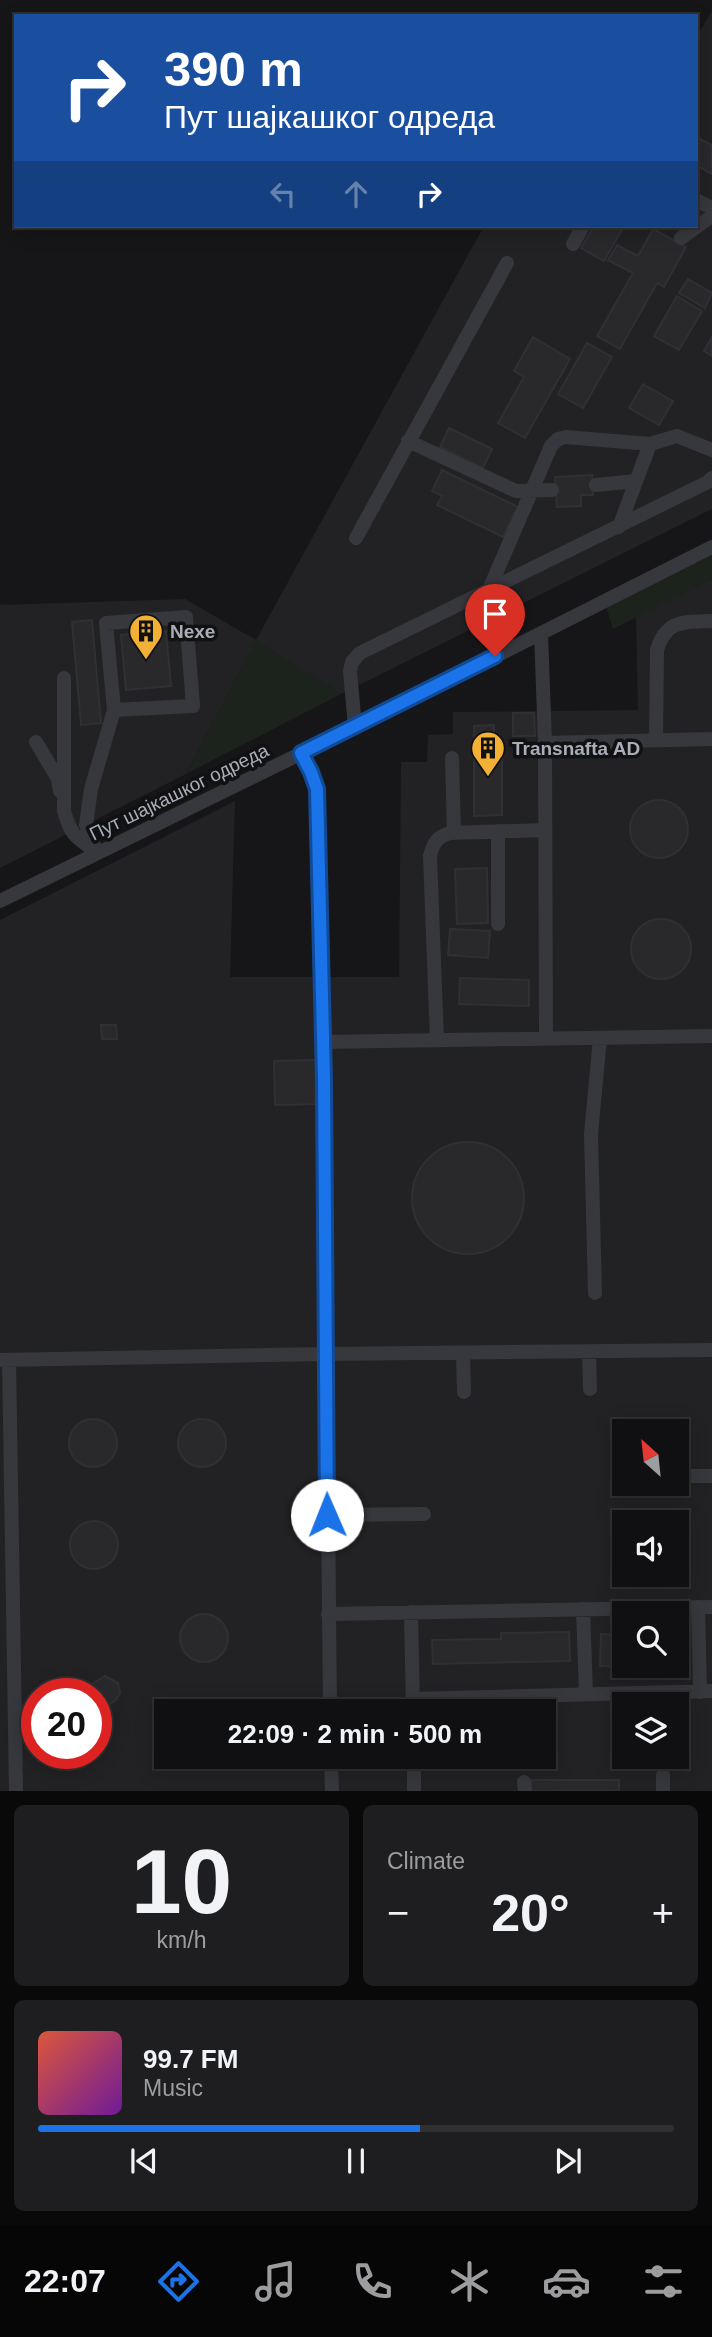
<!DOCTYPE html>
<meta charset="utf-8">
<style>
:root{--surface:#101012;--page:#1e1e20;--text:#f1f3f6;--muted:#9c9d9f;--line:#303032;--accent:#1a73e8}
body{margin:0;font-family:Arial,sans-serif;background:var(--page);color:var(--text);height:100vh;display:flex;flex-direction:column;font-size:26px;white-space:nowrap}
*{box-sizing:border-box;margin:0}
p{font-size:23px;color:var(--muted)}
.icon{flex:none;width:38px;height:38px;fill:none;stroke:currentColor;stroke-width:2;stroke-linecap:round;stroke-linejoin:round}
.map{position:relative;height:1791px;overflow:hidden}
.drawer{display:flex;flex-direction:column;gap:14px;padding:14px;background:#09090a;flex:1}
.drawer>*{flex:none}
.banner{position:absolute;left:14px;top:14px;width:684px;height:214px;border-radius:0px;box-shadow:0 4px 18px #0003,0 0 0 2px var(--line);background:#1a4fa0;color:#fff;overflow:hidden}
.needle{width:46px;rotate:333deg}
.controls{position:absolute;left:612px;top:1419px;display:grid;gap:14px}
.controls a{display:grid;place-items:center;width:77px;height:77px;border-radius:0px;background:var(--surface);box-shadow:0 4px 18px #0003,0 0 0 2px var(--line);font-size:35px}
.speed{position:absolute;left:21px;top:1678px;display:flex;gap:14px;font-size:35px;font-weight:700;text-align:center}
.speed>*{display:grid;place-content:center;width:91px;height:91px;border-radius:50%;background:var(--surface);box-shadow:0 4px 18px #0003,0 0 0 2px var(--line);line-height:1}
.speed .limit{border:10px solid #d22;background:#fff;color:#111}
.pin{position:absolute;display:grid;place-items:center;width:60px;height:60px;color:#fff;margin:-72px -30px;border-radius:50% 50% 50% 0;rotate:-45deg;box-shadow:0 0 7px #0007}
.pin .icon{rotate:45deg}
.me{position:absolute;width:77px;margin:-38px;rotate:359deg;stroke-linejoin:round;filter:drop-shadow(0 0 5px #0008)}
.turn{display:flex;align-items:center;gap:24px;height:147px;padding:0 35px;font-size:32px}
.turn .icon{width:91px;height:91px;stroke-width:2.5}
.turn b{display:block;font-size:49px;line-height:60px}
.lanes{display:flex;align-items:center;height:66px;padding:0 35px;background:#0003;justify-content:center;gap:35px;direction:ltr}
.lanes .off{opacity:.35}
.big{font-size:52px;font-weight:700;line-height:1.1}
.drawer .card{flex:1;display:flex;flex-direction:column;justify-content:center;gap:10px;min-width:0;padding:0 24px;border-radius:10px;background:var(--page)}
.drawer .dial{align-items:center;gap:0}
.dial b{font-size:91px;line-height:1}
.song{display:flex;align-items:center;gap:21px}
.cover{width:84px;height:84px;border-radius:10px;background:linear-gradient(135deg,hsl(10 70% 55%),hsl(280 70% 35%))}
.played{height:7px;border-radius:4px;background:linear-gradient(90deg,var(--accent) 60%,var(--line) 60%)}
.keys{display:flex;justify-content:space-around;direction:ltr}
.heat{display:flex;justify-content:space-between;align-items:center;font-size:38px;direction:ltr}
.drawer .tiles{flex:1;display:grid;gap:14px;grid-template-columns:1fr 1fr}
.card:last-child{grid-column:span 2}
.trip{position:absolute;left:154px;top:1699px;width:402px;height:70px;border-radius:0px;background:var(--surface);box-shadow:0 4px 18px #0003,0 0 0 2px var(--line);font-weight:700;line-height:70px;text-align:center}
.tab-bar{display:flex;height:112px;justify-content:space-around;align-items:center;background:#060607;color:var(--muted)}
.tab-bar .icon{width:49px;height:49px}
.tab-bar .on{color:var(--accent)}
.tab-bar b{font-size:32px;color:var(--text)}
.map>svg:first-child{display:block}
.built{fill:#222225;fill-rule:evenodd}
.green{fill:#1c231d}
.building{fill:#29292c;stroke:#303034;stroke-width:2}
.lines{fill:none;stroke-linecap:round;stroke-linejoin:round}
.minor{stroke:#37383d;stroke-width:14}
.route-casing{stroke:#114b97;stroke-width:18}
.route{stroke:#1a73e8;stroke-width:12}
.labels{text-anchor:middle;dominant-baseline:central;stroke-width:7;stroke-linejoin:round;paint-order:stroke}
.poi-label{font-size:19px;font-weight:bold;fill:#a8adb8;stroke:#111113;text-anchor:start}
.street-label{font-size:19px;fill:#a8adb8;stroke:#111113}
</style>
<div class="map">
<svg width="712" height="1791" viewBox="0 0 712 1791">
<rect width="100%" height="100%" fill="#161618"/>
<!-- built -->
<path class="built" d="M712,11V509L341,694L256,641L186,774L0,868V605L185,599L256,640L484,226H696L697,36Z
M712,579V1791H0V920L235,801L230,977H399L401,762H427L428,735L453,734V712L638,710L636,616ZM625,1432H677V1484H625ZM625,1522H677V1575H625ZM625,1614H677V1666H625ZM37,1694H96V1754H37ZM625,1704H677V1757H625ZM166,1712H544V1757H166Z"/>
<!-- green -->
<path class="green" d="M712,555V579L613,629L606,606Z
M256,640L341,694L186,774Z"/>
<!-- building -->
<path class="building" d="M696,137L712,145V174L696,165Z
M594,226H624L604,261L581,248Z
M653,229L686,247L664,287L657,283L620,349L597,336L633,273L608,260L617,245L638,256Z
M688,279L712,293L705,308L679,293Z
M677,296L702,311L679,350L654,336Z
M533,337L570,359L525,438L498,423L524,377L514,371Z
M712,337V356L704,351Z
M587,343L612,357L583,408L558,394Z
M643,384L673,401L659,425L629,408Z
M449,428L492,449L483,468L440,447Z
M442,470L518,507L503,537L437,505L442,496L432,491Z
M592,475L593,495H581V506L557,507L555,477Z
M92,620L101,723L81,725L72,622Z
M166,631L171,686L126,690L121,635Z
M513,713H534L535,736H513Z
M494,725V740H502V815L474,816V726Z
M630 829a29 29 0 1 1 58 0a29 29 0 1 1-58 0Z
M487,868L488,923L457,924L455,869Z
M631 949a30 30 0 1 1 60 0a30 30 0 1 1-60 0Z
M450,929L490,931L488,958L448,955Z
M460,978L529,980V1006L459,1004Z
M101,1025H116L117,1039H102Z
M316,1060L317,1104L275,1105L274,1061Z
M412 1198a56 56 0 1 1 112 0a56 56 0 1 1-112 0Z
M69 1443a24 24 0 1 1 48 0a24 24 0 1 1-48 0Z
M178 1443a24 24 0 1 1 48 0a24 24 0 1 1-48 0Z
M70 1545a24 24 0 1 1 48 0a24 24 0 1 1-48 0Z
M180 1638a24 24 0 1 1 48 0a24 24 0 1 1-48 0Z
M569,1632L570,1661L433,1664L432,1640L501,1639V1633Z
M601,1634L625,1635V1666H677V1637H680L679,1668L600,1666Z
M105,1676L118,1683L120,1692L116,1700L108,1705L98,1703L96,1701V1694H92V1691L94,1683Z
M193,1757H221L208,1762Z
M531,1780H619V1791H531Z"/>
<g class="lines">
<!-- minor -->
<path class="minor" d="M696,200L712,208
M681,238L712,216
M573,244L583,226
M408,441L516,491L552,490
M596,485L636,481
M619,527L650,444
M356,538L507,263
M488,592L551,446L558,439L566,437L650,444L677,436L712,450
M541,633L545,743L546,1039
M64,678V811C71,836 76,837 96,852
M355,727L350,671L352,662L360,653L708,482L712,478
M656,740L657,650C666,619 685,622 712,621
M36,742L58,779L60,791
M545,743L712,739
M301,753L311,772L317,789L324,1079L330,1712
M452,758L454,833
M498,831V924
M97,853L86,825L91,789L114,710L193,706L186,617L106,623L114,710
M0,901L355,727L712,547
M437,1040L430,856C433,843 437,837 450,833L545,830
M322,1042L712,1036
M595,1293L591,1134L600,1038
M589,1352L590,1389
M463,1353L464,1392
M0,1360L325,1354L712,1350
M9,1360L16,1791
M678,1476H712
M327,1515L424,1514
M698,1607L700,1692
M583,1609L586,1694
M411,1612L413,1712
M328,1614L712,1607
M412,1699L712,1691
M331,1757L332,1791
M414,1757V1791
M663,1775V1791
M524,1782L525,1791"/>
</g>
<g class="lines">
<!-- route casing -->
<g class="route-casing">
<path id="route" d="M327,1515L324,1079L317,789L311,772L301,753L495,656"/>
</g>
<!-- route -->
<use href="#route" class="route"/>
</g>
<!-- icons -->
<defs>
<g id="building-pin" transform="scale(1.75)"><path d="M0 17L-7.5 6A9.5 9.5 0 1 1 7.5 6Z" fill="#f2b134" stroke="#111113"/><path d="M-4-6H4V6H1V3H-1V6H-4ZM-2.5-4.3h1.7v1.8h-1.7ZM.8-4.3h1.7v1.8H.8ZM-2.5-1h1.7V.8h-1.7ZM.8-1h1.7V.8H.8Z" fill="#111"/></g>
</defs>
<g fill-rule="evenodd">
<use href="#building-pin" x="146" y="631"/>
<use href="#building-pin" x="488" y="748"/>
</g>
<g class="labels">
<!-- poi labels -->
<g class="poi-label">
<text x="170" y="631">Nexe</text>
<text x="512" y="748">Transnafta AD</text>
</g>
<!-- street labels -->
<g class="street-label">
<text transform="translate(179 792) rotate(-26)">Пут шајкашког одреда</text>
</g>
</g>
</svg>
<div class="controls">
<a><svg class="needle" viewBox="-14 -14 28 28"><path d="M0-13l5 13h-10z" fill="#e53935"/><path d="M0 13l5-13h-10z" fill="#9c9d9f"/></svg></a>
<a><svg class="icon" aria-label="sound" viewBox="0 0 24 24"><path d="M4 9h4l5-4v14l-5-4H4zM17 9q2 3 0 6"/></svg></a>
<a><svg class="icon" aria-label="search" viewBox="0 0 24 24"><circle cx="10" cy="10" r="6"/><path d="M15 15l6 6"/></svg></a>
<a><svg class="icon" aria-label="layers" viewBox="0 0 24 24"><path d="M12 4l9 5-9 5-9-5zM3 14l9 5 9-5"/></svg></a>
</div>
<div class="speed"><div class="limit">20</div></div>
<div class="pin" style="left:495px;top:656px;background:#d93025"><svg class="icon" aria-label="arrive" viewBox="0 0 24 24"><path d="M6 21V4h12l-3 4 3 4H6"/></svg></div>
<svg class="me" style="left:327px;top:1515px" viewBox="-20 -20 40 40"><circle r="19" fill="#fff"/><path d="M0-13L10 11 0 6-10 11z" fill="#1a73e8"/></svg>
<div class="trip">22:09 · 2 min · 500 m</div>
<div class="banner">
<div class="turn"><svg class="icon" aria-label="right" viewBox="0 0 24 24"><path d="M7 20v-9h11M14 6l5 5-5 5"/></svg><div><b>390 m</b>Пут шајкашког одреда</div></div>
<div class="lanes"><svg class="icon off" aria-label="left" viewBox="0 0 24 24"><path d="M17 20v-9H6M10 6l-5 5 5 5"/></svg><svg class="icon off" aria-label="ahead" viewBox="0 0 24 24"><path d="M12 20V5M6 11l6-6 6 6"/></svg><svg class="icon" aria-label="right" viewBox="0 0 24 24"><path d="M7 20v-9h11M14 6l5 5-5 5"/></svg></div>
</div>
</div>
<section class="drawer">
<div class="tiles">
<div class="card dial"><b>10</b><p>km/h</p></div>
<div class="card"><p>Climate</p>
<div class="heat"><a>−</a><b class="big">20°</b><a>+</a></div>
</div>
<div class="card">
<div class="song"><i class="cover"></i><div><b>99.7 FM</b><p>Music</p></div></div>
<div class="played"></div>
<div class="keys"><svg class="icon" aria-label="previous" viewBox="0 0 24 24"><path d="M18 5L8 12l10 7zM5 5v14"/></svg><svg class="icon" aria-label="pause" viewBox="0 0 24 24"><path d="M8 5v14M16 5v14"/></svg><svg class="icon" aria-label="next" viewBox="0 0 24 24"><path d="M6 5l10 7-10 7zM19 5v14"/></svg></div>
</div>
</div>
</section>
<nav class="tab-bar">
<b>22:07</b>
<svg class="icon on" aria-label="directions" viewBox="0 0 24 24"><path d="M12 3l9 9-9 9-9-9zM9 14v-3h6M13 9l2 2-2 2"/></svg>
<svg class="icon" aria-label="music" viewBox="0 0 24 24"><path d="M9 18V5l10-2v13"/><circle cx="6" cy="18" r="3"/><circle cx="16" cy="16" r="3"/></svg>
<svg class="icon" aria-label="phone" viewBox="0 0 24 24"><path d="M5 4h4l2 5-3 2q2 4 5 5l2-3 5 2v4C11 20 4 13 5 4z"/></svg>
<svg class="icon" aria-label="climate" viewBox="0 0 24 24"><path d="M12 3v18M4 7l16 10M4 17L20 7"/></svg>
<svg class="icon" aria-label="car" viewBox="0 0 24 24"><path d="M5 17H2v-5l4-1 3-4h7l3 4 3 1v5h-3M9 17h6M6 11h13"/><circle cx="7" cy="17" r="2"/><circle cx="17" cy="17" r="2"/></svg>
<svg class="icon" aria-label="filters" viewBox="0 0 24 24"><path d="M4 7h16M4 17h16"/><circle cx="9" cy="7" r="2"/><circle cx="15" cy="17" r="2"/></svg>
</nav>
